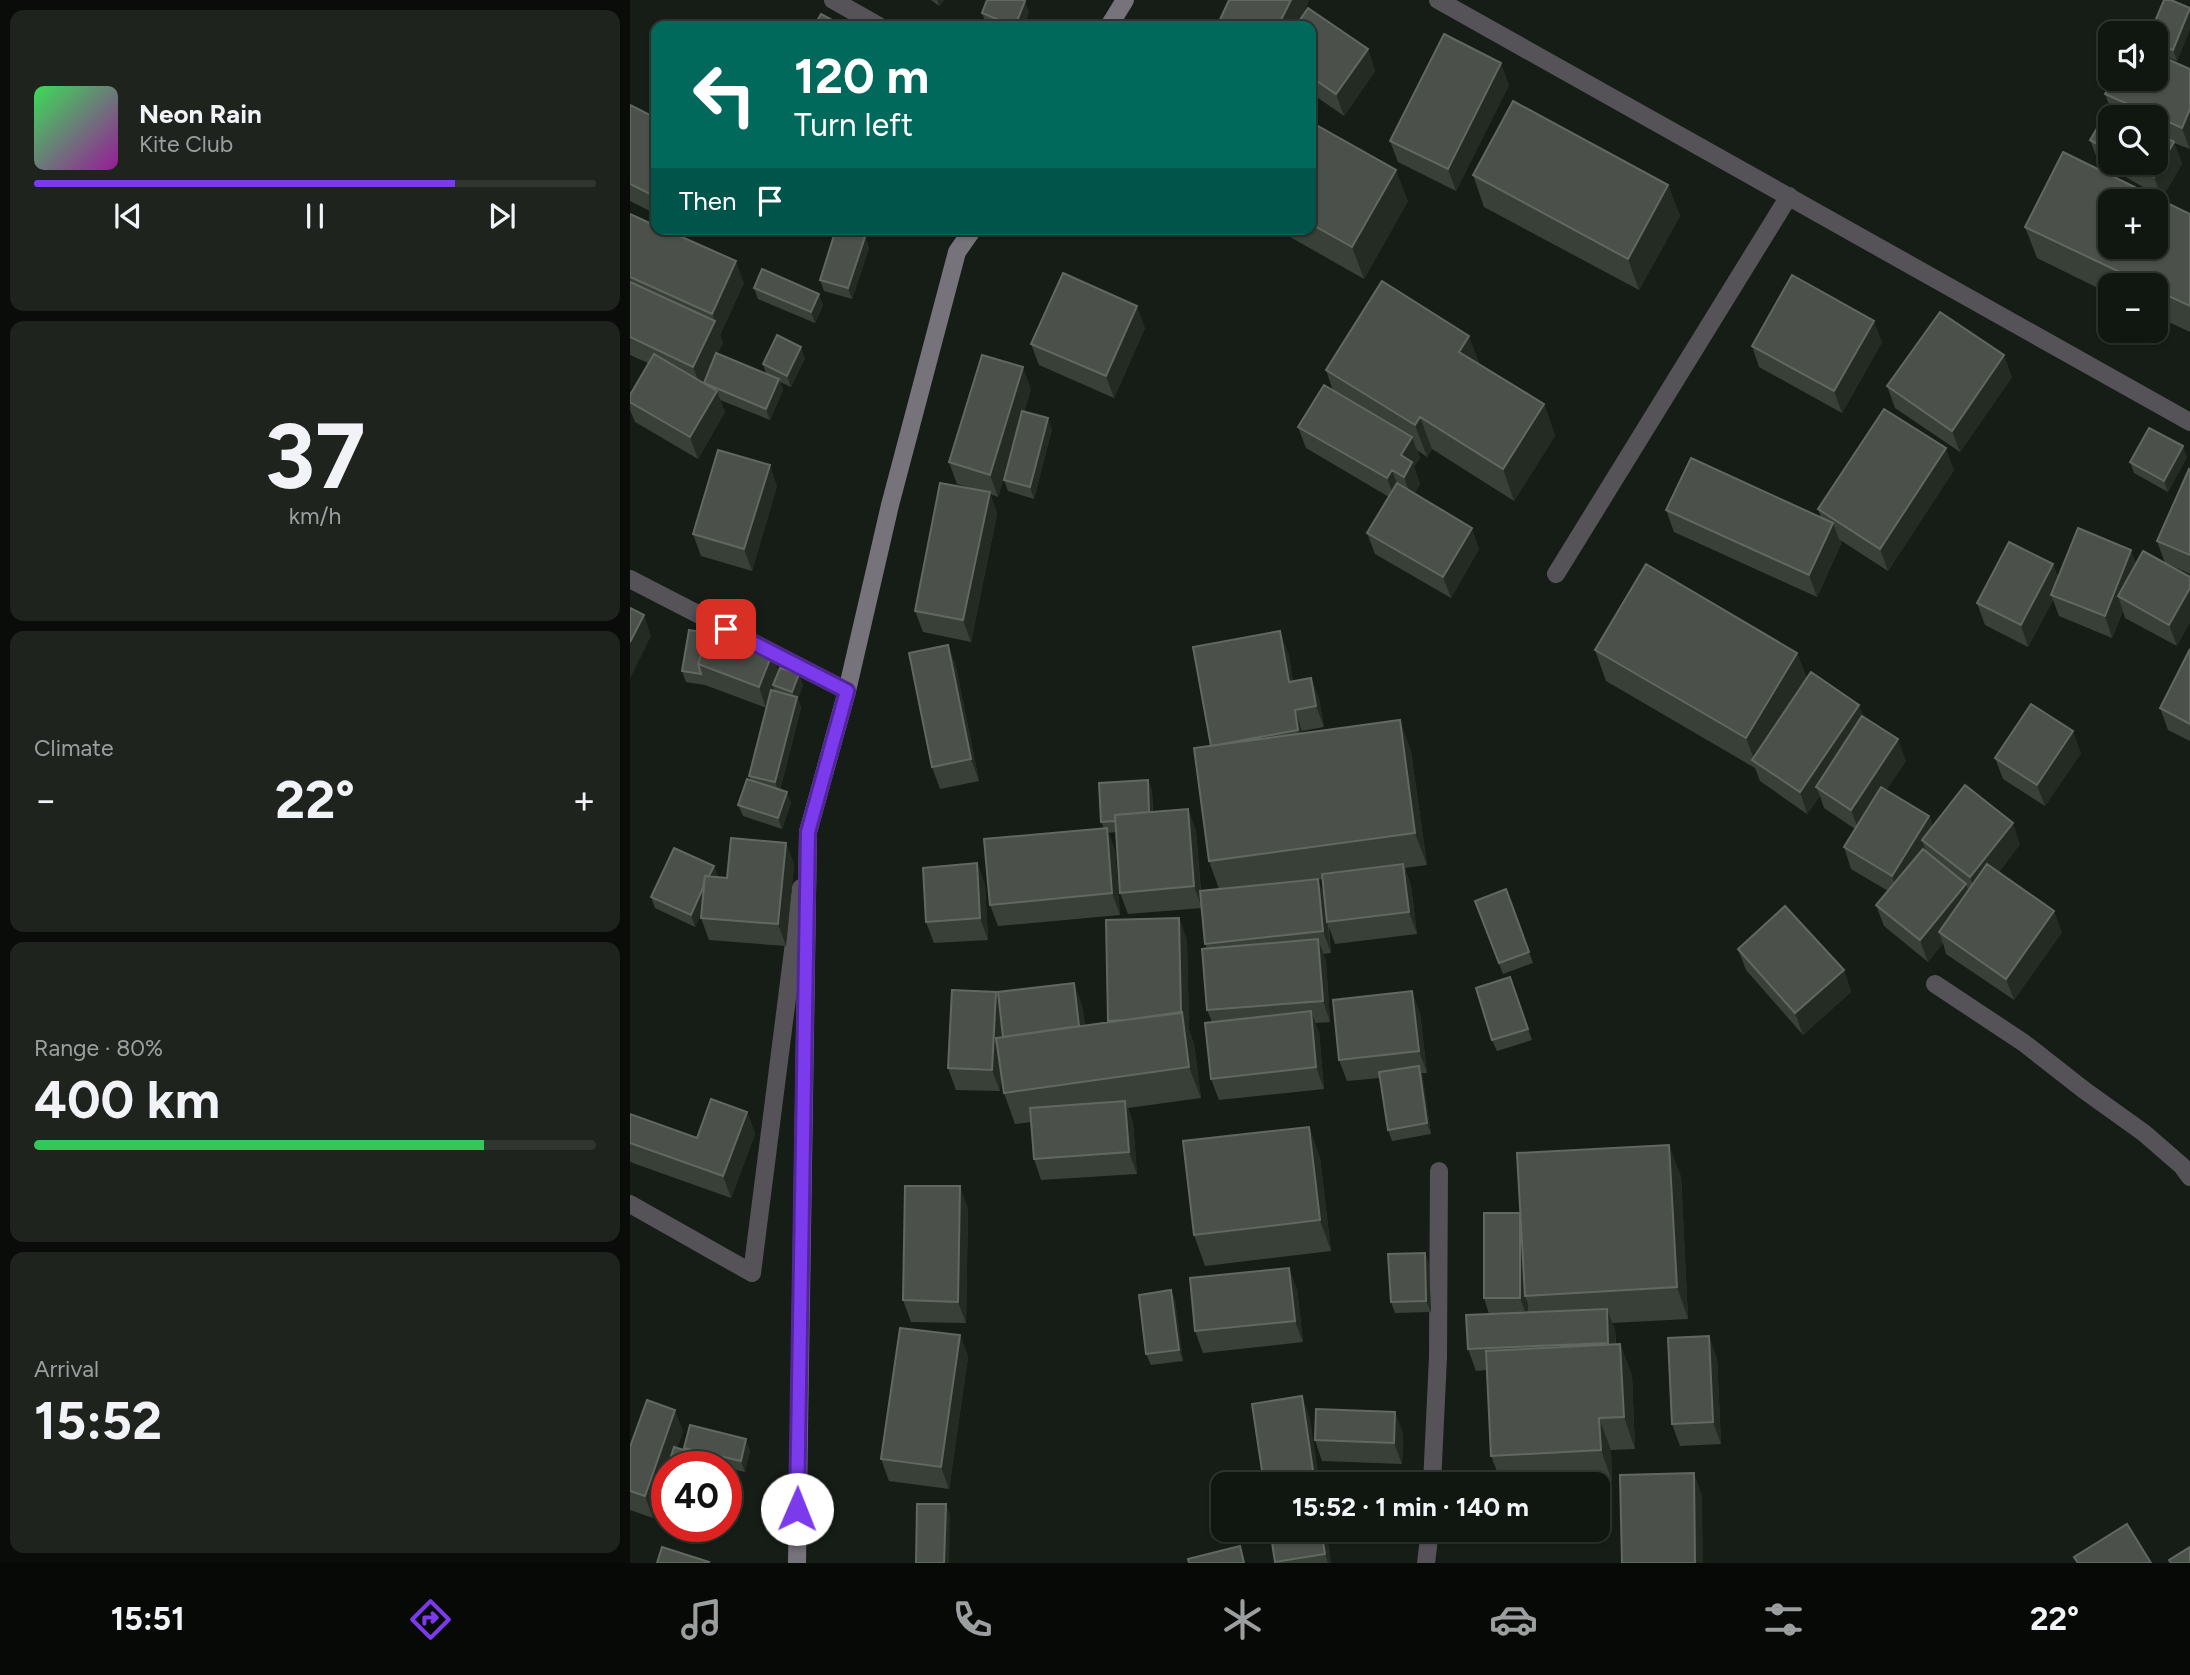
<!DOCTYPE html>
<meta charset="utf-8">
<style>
:root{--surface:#101610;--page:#1e231e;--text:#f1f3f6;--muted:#9c9f9f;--line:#303530;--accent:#7c3aed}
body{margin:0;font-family:Figtree,sans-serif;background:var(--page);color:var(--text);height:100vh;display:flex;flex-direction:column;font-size:26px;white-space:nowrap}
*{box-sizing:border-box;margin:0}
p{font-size:23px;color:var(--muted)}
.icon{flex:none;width:38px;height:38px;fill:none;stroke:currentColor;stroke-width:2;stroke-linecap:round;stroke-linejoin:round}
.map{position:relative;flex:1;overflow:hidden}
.details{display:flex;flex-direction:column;gap:10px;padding:10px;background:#090c09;width:630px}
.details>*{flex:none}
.hud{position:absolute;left:21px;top:21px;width:665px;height:214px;border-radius:14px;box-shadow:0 2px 5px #0004,0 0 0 2px var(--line);background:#00695c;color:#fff;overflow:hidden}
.controls{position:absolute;left:1468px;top:21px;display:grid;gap:14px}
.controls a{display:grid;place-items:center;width:70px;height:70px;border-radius:14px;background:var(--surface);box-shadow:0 2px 5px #0004,0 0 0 2px var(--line);font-size:35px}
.speed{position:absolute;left:21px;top:1451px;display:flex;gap:14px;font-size:35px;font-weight:700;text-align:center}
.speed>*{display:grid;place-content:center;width:91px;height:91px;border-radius:50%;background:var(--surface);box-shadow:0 2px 5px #0004,0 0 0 2px var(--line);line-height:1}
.speed .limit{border:10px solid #d22;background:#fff;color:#111}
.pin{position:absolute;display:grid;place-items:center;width:60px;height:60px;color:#fff;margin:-30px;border-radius:14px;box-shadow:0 4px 10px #0006}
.me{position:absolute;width:77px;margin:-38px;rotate:1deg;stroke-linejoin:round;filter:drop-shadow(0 0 5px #0008)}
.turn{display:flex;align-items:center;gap:24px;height:147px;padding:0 28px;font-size:32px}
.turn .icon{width:91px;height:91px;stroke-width:2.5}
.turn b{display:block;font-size:49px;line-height:60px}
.then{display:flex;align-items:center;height:66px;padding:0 28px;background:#0003;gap:14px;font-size:26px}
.big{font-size:52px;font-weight:700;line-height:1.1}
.details .widget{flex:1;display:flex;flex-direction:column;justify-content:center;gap:10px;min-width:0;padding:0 24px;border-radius:14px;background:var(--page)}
.details .dial{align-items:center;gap:0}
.dial b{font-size:91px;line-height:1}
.song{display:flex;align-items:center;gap:21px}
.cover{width:84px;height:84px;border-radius:10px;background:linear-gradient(135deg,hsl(130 70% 55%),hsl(300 70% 35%))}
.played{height:7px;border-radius:4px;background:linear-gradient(90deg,var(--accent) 75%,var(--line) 75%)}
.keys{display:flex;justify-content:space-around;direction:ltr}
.heat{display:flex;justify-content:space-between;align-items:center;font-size:38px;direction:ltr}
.charge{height:10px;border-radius:5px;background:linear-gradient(90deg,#34c759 80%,var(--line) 0)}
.trip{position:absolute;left:581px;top:1472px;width:399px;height:70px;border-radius:14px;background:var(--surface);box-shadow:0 2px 5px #0004,0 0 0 2px var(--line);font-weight:700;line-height:70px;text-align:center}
.tabs{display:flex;height:112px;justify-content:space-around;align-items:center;background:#060906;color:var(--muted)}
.tabs .icon{width:49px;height:49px}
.tabs .selected{color:var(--accent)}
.tabs b{font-size:32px;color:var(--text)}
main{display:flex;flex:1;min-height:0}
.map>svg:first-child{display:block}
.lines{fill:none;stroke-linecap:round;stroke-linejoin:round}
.street{stroke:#555358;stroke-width:18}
.secondary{stroke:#76737b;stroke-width:18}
.wall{fill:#394038;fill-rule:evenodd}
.shaded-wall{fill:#242b23}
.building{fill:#4b514a;stroke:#616860;stroke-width:2;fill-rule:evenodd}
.route-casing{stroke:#51269a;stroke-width:18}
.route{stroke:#7c3aed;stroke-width:12}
</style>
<main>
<section class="details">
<div class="widget">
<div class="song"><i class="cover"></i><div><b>Neon Rain</b><p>Kite Club</p></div></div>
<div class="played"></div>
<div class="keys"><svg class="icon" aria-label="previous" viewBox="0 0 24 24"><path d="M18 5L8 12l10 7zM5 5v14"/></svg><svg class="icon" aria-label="pause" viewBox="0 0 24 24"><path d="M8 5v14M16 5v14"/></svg><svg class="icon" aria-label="next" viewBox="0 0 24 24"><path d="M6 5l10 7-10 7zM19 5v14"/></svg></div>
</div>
<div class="widget dial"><b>37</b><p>km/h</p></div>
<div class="widget"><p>Climate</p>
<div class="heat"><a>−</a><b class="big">22°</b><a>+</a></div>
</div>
<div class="widget"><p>Range · 80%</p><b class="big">400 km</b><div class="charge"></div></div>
<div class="widget"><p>Arrival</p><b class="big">15:52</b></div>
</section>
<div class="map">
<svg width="1560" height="1563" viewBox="0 0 1560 1563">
<rect width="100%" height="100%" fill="#161d16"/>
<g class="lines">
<!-- street -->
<path class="street" d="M203,0L249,26
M808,0L1560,422
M926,574L1159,196
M0,579L217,691
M1305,984L1394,1043L1454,1090L1514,1133L1552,1166L1560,1177
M0,1204L122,1273L171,888
M802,1484L808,1357L809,1171
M796,1563L800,1530"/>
<!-- secondary -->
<path class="secondary" d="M479,26L495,0
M167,1563L178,832L217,691L260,505L327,252L343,229"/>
</g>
<!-- wall -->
<path class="wall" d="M301,0H314L309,6Z
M599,0H679L667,25L678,8L738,49L745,71L714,116L681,93V26H587Z
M1560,8V29L1547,61L1526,53V33Z
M399,12L394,26H361L356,24L352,13Z
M1560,69V149L1544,143L1552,164L1532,198L1468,161L1460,140L1480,107L1475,94ZM1480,117H1526V163H1480Z
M879,85L826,191L768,162L760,141Z
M0,105L26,118V214L0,201Z
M681,122L778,201L734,279L646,229H681Z
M843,175L1038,185L1050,216L1009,290L854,207Z
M0,214L114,283L90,335L93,343L87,354L136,374L133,364L175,358L161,387L150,382L153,390L140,420L90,400L95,412L68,459L5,422L0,410V395L18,363L0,355Z
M1560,214V332L1526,316V285H1480V294L1407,258L1395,227Z
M206,229H238L239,233L236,239L239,248L222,299L194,291L190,280Z
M124,288L193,305L185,323L128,299Z
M515,328L484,398L409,365L401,344Z
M1252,342L1212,413L1129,367L1122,346Z
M850,364L914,404L925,436L884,501L802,449L797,457L787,450L790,458L784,467L790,484L784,494L849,549L821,598L745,554L737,533L759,497L676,448L668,427L703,391L696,370Z
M1382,377L1330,452L1265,408L1257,386Z
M401,389L394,412L422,429L404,499L378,491L374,480L377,467L368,497L360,494L367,514L341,642L293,632L285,611L344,489L327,484L319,462Z
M1557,457L1538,492L1504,473L1500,462Z
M1324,470L1258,571L1210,540L1211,544L1187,597L1044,532L1036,510L1191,517L1188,509Z
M1560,470V574L1536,563L1547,646L1495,618L1493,611L1482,638L1429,616L1423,600L1398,647L1355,625L1347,603L1423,564L1428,578L1535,563L1527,541Z
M147,486L122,571L71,556L63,534Z
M109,642L142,654L148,672L173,685L168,699L171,708L150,790L161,803L152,829L113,816L108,805L121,780L119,776L137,708L75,685L56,682L52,671Z
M318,645L326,667L349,781L310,789L302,767Z
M1560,649V741L1538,730L1530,708Z
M965,650L1167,653L1177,679L1233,716L1276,761L1256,790L1299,816L1303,826L1390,844L1369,872L1432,932L1384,1000L1316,954L1313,943L1298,962L1254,926L1246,905L1258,891L1221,869L1214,847L1225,829L1194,808L1190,796L1177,814L1130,781L1125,768L976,681Z
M658,652L663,681L681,678L689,699L694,727L672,731L673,733L770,720L781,752L797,865L775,868L781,886L787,934L705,944L699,927L701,953L693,954L696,961L700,1022L685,1023L689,1032L694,1089L589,1100L581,1079L582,1022L577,1010V949L575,944L572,908L498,914L490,893L486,832L478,833L485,850L490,915L368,926L360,905L474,828L471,822L518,780L522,791L523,812L558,809L566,831L571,891L589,889L579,861L581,746ZM692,879L694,895L688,880Z
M1451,753L1415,806L1373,779L1365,758Z
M156,843L164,865L156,946L79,940L71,918V913L65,927L25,908L21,897L84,866L88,877L97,878Z
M347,863L355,885L358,940L304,943L296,922Z
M876,889L903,963L873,974L845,901Z
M549,918L557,940L559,1030L564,1044L571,1098L498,1108L503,1123L507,1174L411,1180L404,1159L401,1122L385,1124L374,1093L371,1074L370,1091L326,1090L318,1068L366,992L369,999L452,1005L455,1026L478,1022V1021Z
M1108,949L1214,970L1221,992L1173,1035L1116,970Z
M880,977L902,1040L867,1051L862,1040Z
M790,1013L797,1073H792L801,1134L762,1141L758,1130L750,1078L717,1081L709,1060Z
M117,1112L125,1134L101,1198L0,1162V1114L67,1138Z
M679,1127L690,1158L701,1251L575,1266L564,1235Z
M1051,1176L1058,1319L982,1323L985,1330L986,1344H990L1002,1376L1005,1449L981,1450L982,1481L929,1484H872L861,1456L857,1370L846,1371L838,1349L859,1314L854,1298Z
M338,1208L336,1323L281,1322L273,1300Z
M795,1253L799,1264L801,1312L765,1313L761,1302Z
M667,1289L673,1342L573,1353L565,1331Z
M541,1290L545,1301L553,1361L521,1365L516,1354Z
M330,1335L338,1357L319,1489L259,1481L251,1459Z
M1087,1358L1091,1444L1050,1446L1042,1424Z
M53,1431L47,1448L55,1450L54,1448L120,1450L115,1472L96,1468V1466H89L64,1461V1463L63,1466H37V1515L31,1513L27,1504L23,1518L0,1510V1447Z
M773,1433L772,1464L692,1461L685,1440Z
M640,1530H696L701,1563H646Z"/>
<!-- shaded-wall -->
<path class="shaded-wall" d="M307,0H314L309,6Z
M661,0H679L666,26H648Z
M395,1L399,12L394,26H385Z
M1560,8V29L1547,61L1543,50Z
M738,49L745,71L714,116L706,94Z
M871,63L879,85L826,191L818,169Z
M1560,109V150L1552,128Z
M1544,142L1552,164L1532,198L1524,177Z
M766,170L778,201L734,279L722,247Z
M1038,185L1050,216L1009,290L998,259Z
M231,229H238L239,233L236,239L239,248L222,299L218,288L233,242L230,233Z
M106,261L114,283L90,335L93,343L71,388L63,367L85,321L82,314Z
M189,294L193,305L185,323L181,312Z
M507,306L515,328L484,398L476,376Z
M1244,321L1252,342L1212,413L1204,391Z
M839,336L851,367L829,352Z
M171,347L175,358L161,387L157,376Z
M1374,355L1382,377L1330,452L1322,431Z
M393,367L401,389L368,497L360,475Z
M149,379L153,390L140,420L136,409Z
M87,391L95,412L68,459L60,437Z
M914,404L925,436L884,501L873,469Z
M790,417L802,449L797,457L785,425Z
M418,418L422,429L404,499L400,487Z
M782,437L790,458L784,467L790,484L782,499L774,477L771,455Z
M1553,446L1557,457L1538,492L1534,481Z
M1316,448L1324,470L1258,571L1250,549Z
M140,465L147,486L122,571L114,549Z
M762,470L770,492L765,500L757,478Z
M360,492L367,514L341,642L333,620Z
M1203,523L1211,544L1187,597L1179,575Z
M842,528L849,549L821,598L813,577Z
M1501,550L1509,571L1488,596L1493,611L1482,638L1475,616Z
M1423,564L1430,586L1421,595L1423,600L1398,647L1391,625Z
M1560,588V623L1547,646L1539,625Z
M14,615L21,636L0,679V642Z
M103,625L111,646L98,638Z
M650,631L658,652L667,703L659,682Z
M318,645L326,667L349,781L341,759Z
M1167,653L1179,684L1125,762L1116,738Z
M142,654L150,675L143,685L144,689L136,709L129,687Z
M169,674L173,685L168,699L171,708L149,793L145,782L166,702L162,692Z
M681,678L689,699L694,727L686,706Z
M1229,705L1237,726L1186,787L1190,796L1177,814L1170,792Z
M665,710L672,731L676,752L668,730Z
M770,720L781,752L797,865L785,833Z
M1443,731L1451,753L1415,806L1407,785Z
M1268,739L1276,761L1229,831L1221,810Z
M518,780L522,791L523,830L519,819Z
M157,792L161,803L152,829L148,818Z
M558,809L566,831L572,908L564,886Z
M1299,816L1307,837L1292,840L1297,854L1270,898L1262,876Z
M1383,823L1390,844L1348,899L1340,877Z
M477,828L485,850L490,915L482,893Z
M156,843L164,865L156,946L148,924Z
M347,863L355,885L358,940L350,918Z
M773,864L781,886L787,934L779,912Z
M84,866L88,877L65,927L61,915Z
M688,879L696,900L697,922L698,927L701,953L693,931Z
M1336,884L1344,905L1309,932L1313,943L1298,962L1290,940Z
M1424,911L1432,932L1384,1000L1376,979Z
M549,918L557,940L559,1030L564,1044L571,1098L559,1067L551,1019Z
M688,939L696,961L700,1022L693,1001Z
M1214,970L1221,992L1173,1035L1165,1013Z
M444,983L452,1005L458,1054L450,1032Z
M782,991L790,1013L797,1073L789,1051Z
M366,992L374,1013L370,1091L362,1070Z
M681,1011L689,1032L694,1089L686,1067Z
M789,1066L793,1077L801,1134L797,1123Z
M495,1101L503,1123L507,1174L499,1152Z
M117,1112L125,1134L101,1198L93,1176Z
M679,1127L690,1158L701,1251L690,1220Z
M1039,1145L1051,1176L1058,1319L1047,1287Z
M330,1186L338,1208L336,1323L328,1302Z
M890,1213L895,1296L898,1304V1320L890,1298Z
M795,1253L799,1264L801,1312L796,1301Z
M659,1268L667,1289L673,1342L665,1321Z
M541,1290L545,1301L553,1361L549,1350Z
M977,1309L985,1330L986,1364L978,1343Z
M330,1335L338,1357L319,1489L311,1467Z
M1079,1336L1087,1358L1091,1444L1083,1422Z
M990,1344L1002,1376L1005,1449L994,1417Z
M672,1396L680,1418L690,1484H685Z
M45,1410L53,1431L41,1466H37V1478L27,1502V1504L23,1518L15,1496Z
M765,1412L773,1433L772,1464L764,1443Z
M969,1418L981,1450L982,1481L971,1450Z
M116,1439L120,1450L115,1472L111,1461Z
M60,1452L64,1463L63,1466H56Z
M1064,1473L1072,1495L1073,1563H1065Z
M316,1504L320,1515L319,1563H314Z
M691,1530H696L701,1563H698L695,1554Z"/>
<!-- building -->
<path class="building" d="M357,0H393L395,1L385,26H383L352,13Z
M599,0H661L648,26H587Z
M1534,0H1541L1560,8L1543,50L1526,44V33H1520Z
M678,8L738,49L706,94L681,77V26H666Z
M191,14L213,26H184Z
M814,34L871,63L818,169L760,141Z
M1526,54L1560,69V109L1552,128L1475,94L1482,79H1526Z
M883,101L1038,185L998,259L843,175Z
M0,105L26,118V197L0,184Z
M1481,105L1502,117H1480V151L1460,140Z
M681,122L766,170L722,247L681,224Z
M1526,132L1544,142L1524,177L1500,163H1526Z
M1433,152L1560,214V306L1526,290V285H1517L1395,227ZM1480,201H1526V247H1480Z
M0,214L26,226V229H34L106,261L82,314L0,277Z
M206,229L235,237L218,288L190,280Z
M222,229H231L230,233Z
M132,269L189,294L181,312L124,288Z
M433,273L507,306L476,376L401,344Z
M1162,275L1244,321L1204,391L1122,346Z
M752,281L839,336L829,352L914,404L873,469L790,417L785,425L696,370Z
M0,282L85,321L63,367L0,337Z
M1310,312L1374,355L1322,431L1257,386Z
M147,335L171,347L157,376L133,364Z
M86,353L149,379L136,409L74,383Z
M24,354L87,391L60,437L0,402V395Z
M352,355L393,367L360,475L319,462Z
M694,385L782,437L771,455L782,462L774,477L762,470L757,478L668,427Z
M1254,409L1316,448L1250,549L1188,509Z
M392,411L418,418L400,487L374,480Z
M1519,428L1553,446L1534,481L1500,462Z
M88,450L140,465L114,549L63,534Z
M1061,458L1203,523L1179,575L1036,510Z
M1559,469L1560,470V555L1527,541Z
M310,483L360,492L333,620L285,611Z
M767,483L842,528L813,577L737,533Z
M1448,528L1501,550L1475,616L1421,595Z
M1379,542L1423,564L1391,625L1347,603Z
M1513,551L1560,577V588L1539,625L1488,596Z
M1016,564L1167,653L1116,738L965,650Z
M0,608L14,615L0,642Z
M85,618L103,625L98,638L142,654L129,687L68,664Z
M59,630L79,633L68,664L71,674L52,671Z
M650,631L659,682L681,678L686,706L665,710L668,730L581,746L563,647Z
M318,645L341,759L302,767L279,653Z
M1560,649V724L1530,708Z
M150,668L169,674L162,692L143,685Z
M1181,672L1229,705L1170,792L1122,760Z
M141,690L167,697L145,782L119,776Z
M1401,704L1443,731L1407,785L1365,758Z
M1232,716L1268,739L1221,810L1186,787Z
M770,720L785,833L579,861L564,748Z
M117,779L157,792L148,818L108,805Z
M518,780L519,812L485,815V821L471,822L469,783Z
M1335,785L1383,823L1340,877L1292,840Z
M1251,787L1299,816L1262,876L1214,847Z
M558,809L564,886L490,893L485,815Z
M477,828L482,893L360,905L354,839Z
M101,838L156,843L148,924L71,918L75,876L97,878Z
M44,848L84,866L79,876H75L73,888L61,915L21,897Z
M1293,849L1336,884L1290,940L1246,905Z
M347,863L350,918L296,922L293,868Z
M773,864L779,912L697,922L692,874Z
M1357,864L1424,911L1376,979L1309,932Z
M688,879L693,931L575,944L570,891Z
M876,889L899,952L869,963L845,901Z
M1155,906L1214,970L1165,1013L1108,949Z
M549,918L551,1013L494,1020L478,1021L476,920Z
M688,939L693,1001L577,1010L572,949Z
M880,977L898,1029L862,1040L846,988Z
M444,983L449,1026L373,1037L368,992Z
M322,990L366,992L362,1070L318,1068Z
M782,991L789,1051L709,1060L703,1000Z
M681,1011L686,1067L581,1079L575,1023Z
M552,1012L559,1067L374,1093L366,1038Z
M789,1066L797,1123L758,1130L749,1072Z
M81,1099L117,1112L93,1176L0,1143V1114L67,1138Z
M495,1101L499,1152L404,1159L400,1108Z
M679,1127L690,1220L564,1235L553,1141Z
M1039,1145L1047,1287L895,1296L887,1153Z
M275,1186H330L328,1302L273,1300Z
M854,1213H890V1298H854Z
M795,1253L796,1301L761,1302L758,1254Z
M659,1268L665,1321L565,1331L560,1278Z
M541,1290L549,1350L516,1354L509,1295Z
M977,1309L978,1343L838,1349L836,1315Z
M270,1328L330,1335L311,1467L251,1459Z
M1079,1336L1083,1422L1042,1424L1038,1338Z
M990,1344L994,1417L969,1418L971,1450L861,1456L856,1351Z
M672,1396L685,1484H634L622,1404Z
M17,1400L45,1410L15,1496L0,1491V1447Z
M686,1409L765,1412L764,1443L685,1440Z
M60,1425L116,1439L111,1461L54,1448Z
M44,1447L60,1452L56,1466H38Z
M37,1469V1506L27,1502Z
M1064,1473L1065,1563H992L990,1475Z
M287,1504H316L314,1563H286Z
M1497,1524L1521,1563H1448L1444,1557Z
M640,1530H691L695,1554L645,1562Z
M610,1546L614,1563H559L558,1559Z
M32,1547L79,1562L78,1563H27Z
M1560,1547V1563H1541L1539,1560Z"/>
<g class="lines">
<!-- route casing -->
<g class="route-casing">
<path id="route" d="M96,629L217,691L178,832L167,1509"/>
</g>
<!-- route -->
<use href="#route" class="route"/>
</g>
</svg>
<div class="controls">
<a><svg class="icon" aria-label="sound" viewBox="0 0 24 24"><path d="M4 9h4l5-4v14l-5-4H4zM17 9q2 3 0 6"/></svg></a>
<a><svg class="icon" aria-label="search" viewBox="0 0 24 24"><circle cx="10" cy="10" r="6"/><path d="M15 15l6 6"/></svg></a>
<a>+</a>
<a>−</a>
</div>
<div class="speed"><div class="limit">40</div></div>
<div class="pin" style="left:96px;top:629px;background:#d93025"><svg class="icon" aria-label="arrive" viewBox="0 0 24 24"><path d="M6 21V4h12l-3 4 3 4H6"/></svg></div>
<svg class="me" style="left:167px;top:1509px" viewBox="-20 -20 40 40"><circle r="19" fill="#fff"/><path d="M0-13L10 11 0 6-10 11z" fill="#7c3aed"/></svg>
<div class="trip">15:52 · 1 min · 140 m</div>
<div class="hud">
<div class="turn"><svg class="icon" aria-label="left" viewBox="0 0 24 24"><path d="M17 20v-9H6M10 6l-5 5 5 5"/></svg><div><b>120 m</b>Turn left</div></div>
<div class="then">Then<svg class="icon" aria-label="arrive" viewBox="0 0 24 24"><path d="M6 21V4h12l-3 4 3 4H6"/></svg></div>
</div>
</div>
</main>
<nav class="tabs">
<b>15:51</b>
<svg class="icon selected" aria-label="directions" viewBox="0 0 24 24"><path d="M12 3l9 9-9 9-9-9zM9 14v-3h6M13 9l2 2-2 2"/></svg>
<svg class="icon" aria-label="music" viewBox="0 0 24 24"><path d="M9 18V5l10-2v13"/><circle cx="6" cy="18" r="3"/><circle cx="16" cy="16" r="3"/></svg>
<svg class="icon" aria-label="phone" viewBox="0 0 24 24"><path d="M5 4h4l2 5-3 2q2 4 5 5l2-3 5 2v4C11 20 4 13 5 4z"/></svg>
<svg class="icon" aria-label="climate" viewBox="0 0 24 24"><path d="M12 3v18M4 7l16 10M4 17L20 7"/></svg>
<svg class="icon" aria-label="car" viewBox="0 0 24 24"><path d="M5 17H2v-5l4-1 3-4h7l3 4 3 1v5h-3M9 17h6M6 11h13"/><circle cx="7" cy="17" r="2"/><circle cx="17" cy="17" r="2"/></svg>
<svg class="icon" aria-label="filters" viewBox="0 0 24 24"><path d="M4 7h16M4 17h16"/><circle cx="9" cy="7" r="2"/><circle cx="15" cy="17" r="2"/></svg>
<b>22°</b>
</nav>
